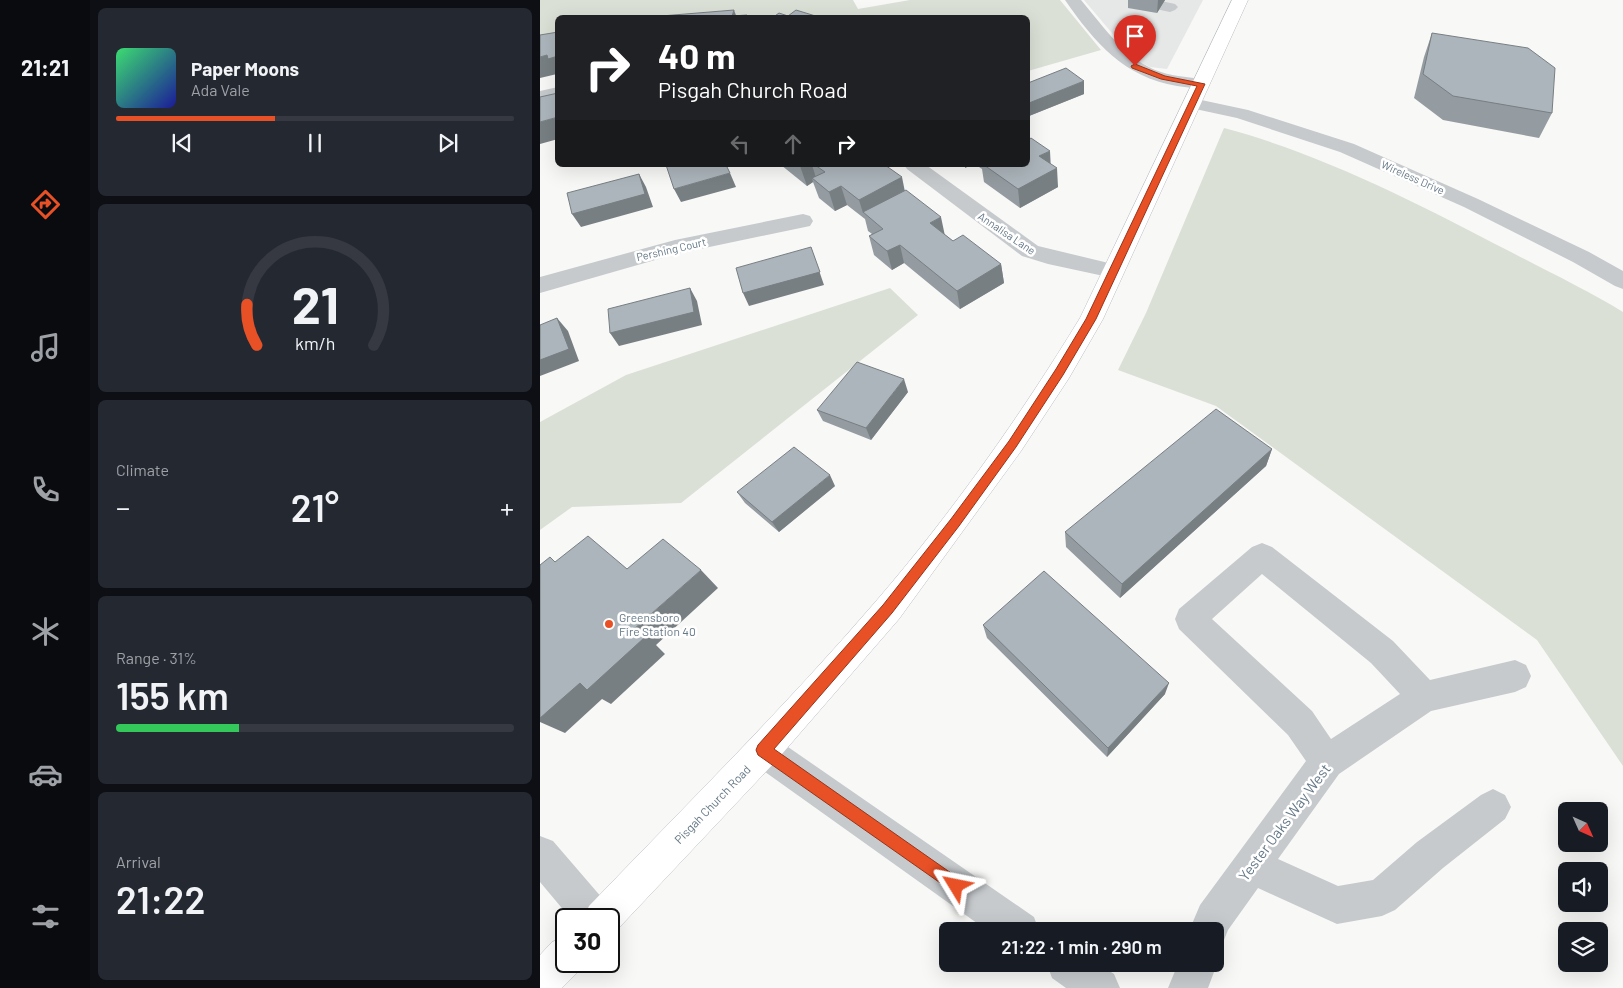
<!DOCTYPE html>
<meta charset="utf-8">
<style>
:root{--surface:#171b24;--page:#242831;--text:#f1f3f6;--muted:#9ea1a6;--line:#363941;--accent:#e85026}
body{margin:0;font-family:Barlow,sans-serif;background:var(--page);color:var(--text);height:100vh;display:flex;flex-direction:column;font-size:19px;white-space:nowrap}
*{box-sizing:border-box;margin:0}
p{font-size:16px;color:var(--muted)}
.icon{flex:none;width:28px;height:28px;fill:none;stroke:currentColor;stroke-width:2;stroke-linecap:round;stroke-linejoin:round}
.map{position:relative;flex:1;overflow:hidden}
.sheet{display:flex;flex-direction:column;gap:8px;padding:8px;background:#0d0f14;width:450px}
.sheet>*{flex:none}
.top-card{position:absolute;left:15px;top:15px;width:475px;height:152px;border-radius:8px;box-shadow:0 5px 20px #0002;background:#202124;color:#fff;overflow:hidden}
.needle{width:32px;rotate:135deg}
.buttons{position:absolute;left:1018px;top:802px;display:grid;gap:10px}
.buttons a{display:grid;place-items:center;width:50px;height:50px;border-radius:8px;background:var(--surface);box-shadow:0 5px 20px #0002;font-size:25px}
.speed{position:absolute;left:15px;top:908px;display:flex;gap:10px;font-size:25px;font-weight:700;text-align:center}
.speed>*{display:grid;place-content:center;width:65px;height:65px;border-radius:50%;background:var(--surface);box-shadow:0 5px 20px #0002;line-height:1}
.speed .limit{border:2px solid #111;border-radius:8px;background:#fff;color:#111}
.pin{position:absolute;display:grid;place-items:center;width:42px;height:42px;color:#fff;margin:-51px -21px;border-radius:50% 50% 50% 0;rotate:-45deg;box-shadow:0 0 5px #0007}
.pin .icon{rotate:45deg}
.me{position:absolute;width:55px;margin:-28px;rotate:305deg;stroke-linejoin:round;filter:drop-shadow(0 0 4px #0008)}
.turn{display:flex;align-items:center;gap:18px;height:105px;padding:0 20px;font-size:22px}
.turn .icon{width:65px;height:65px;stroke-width:2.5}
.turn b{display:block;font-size:35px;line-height:42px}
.lanes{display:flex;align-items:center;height:48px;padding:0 20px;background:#0003;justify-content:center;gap:25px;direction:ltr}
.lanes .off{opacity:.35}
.big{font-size:38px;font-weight:600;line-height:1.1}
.sheet .card{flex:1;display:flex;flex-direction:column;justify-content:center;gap:8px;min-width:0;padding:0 18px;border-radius:8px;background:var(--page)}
.sheet .dial{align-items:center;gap:0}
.dial svg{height:130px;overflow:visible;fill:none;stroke:var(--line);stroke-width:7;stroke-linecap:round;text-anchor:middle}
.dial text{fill:var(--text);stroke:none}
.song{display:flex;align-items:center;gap:15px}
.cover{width:60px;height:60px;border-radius:8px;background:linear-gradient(135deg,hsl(140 70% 55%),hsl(240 70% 35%))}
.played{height:5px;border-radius:2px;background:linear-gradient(90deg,var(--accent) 40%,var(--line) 40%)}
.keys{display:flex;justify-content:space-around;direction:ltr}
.heat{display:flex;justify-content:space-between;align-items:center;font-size:28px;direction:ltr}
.charge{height:8px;border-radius:4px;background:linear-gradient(90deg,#34c759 31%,var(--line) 0)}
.trip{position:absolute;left:399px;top:922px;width:285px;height:50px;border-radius:8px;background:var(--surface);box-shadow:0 5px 20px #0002;font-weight:600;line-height:50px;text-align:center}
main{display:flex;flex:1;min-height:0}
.dock{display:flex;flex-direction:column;width:90px;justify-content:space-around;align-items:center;background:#090b0e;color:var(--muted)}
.dock .icon{width:35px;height:35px}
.dock .current{color:var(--accent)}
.dock b{font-size:22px;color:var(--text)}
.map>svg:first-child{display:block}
.built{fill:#e6e7e7}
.green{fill:#dae0d6}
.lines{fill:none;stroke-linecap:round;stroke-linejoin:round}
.major-casing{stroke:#b9bdc1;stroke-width:1}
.minor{fill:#c6cacd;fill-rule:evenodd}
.major{fill:#fff;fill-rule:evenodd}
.wall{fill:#949ca1}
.shaded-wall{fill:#787f83}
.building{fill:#acb5bb;stroke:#787f83}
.route{fill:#e85026;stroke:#973419}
.poi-dot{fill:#e85026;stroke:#fff;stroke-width:2}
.labels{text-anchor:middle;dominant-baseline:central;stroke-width:5;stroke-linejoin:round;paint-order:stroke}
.far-street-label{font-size:11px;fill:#667987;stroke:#fff}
.poi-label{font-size:12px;fill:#667987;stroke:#fff;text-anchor:start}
.street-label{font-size:12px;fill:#667987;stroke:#fff}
.near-street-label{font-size:15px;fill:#667987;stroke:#fff}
</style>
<main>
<nav class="dock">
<b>21:21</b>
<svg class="icon current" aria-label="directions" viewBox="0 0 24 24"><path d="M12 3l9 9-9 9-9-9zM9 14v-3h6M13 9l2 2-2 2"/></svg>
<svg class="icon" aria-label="music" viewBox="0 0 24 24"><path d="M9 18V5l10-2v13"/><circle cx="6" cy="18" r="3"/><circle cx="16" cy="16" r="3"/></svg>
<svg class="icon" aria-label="phone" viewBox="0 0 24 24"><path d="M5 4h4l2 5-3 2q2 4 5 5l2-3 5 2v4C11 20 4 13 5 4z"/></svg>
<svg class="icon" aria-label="climate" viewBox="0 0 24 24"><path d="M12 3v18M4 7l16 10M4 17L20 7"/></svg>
<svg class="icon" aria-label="car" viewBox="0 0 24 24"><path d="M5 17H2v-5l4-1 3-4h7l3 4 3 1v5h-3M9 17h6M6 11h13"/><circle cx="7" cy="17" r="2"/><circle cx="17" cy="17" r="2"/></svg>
<svg class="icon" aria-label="filters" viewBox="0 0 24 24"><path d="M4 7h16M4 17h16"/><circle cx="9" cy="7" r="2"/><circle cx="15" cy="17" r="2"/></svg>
</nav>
<section class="sheet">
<div class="card">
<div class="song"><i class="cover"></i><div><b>Paper Moons</b><p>Ada Vale</p></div></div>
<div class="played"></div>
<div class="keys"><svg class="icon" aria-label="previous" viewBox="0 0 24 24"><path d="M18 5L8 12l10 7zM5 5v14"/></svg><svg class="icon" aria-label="pause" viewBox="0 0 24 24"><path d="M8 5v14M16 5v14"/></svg><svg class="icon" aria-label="next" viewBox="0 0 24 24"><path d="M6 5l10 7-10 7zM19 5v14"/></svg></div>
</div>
<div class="card dial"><svg viewBox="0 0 100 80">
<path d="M14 69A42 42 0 1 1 86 69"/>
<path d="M14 69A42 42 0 0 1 8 44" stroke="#e85026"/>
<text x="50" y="56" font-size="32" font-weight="700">21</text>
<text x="50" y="72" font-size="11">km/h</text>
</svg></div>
<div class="card"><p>Climate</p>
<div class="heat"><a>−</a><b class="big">21°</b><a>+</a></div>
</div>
<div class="card"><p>Range · 31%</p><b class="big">155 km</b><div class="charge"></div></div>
<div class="card"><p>Arrival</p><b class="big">21:22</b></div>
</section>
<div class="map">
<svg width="1083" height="988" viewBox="0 0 1083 988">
<rect width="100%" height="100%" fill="#f8f8f6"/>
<!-- built -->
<path class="built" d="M544,0H663L627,69L610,67L594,59Z"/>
<!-- green -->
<path class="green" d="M0,0H313L318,9L370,0H520L561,50L488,71V18H18L17,39L0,42Z
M684,128C782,154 879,204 969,251C1007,271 1047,290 1083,312V766L997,640L676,406L578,370L606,313Z
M350,288L378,315L141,503L32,507L0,530V422L86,375Z"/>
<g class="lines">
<!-- major casing -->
<g class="major-casing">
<path id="major" d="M692,0H708L563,319L529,378L481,451L359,619L235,762L75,932L69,935V919H43L49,906C146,805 246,706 337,600C411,514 481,415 540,318Z
M26,937V961H43L40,970L22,988H0V955L12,942Z"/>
</g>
<!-- minor -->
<path class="minor" d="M525,0H541C564,27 586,61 621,72C636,77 652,77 667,80L670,84L667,88C657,90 647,87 637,86C584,77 555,43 525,0Z
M621,1L635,4L638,7L635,10L630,12L616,9L613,6L616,3Z
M18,87V97L0,101V91Z
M652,98L708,110L814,144L938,199L1049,252L1083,271V289L1075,286L1033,262L924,207L800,152L697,118L646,107L643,103L646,99Z
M364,165H386L498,246L581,266L584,271L581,276L573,278L508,264L482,256L367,169Z
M263,214L270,216L273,221L270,226L136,254L0,293V277L135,240Z
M722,543L732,547L853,641L890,680L975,660L986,665L991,676L986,687L975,692L891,711L799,774L738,859L798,886L833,880L877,842L941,795L953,789L965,795L971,807L965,819L903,868L855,910L842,916L797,924L718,888L688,930L682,945L675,947V931H649L660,905L766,761L748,735L639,629L635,619L639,609L712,547ZM722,574L831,663L860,694L791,739L772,711L672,619Z
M223,733L235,738L494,917L499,931H448L211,762L206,750L211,738Z
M0,836L13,841L69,906L75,919L69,932V919H31L0,882Z
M675,960L677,964L668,988H628L638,964H675Z
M507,964H559L574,974L580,988H526L512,978Z"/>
<!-- major -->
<use href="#major" class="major"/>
</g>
<!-- wall -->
<path class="wall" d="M588,0H625L617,13L588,8Z
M892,33L1012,113L999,138L903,120L874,98L884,57Z
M488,83L544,94L489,116L488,114Z
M511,164L518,187L480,208L444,182L442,169L436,165H488Z
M241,165H345L365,191L404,234L413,241L461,264L464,283L420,309L364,263L352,270L334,255L329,236L332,234L328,231L325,219L307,205L295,211L279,198L273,182L267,186Z
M368,392L331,440L283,421L277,410Z
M732,449L726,466L580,598L526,547L525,532Z
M295,486L239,532L205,503L197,492Z
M443,625L625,694L567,757L447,638Z"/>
<!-- shaded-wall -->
<path class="shaded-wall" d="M618,0H625L617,13Z
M194,10L197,18L192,16Z
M7,55L18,56V75L17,74L0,78V57Z
M544,81V94L489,116V103Z
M18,117V139L0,144V122Z
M510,151L511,170L499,156Z
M263,165H272L277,181L272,178L273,182L267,186L260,166Z
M425,165H432L425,168Z
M517,168L518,187L480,208L478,189Z
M190,173L196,187L141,202L134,189Z
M99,174L106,187L113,207L41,227L32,214Z
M362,177L366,197L323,213L319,200Z
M301,186L307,205L295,211L289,192Z
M401,217L405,236L390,223Z
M360,245L364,263L352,270L347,251Z
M271,247L284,285L209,306L203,293Z
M461,264L464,283L420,309L417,291Z
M150,288L157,301L162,325L79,346L70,333Z
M17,318L28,331L39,361L0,376V360Z
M364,379L368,392L331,440L326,428Z
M732,449L726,466L580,598L582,584Z
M290,475L295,486L239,532L232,522Z
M161,570L178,588L116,645L125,654L71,704L62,699L25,733L0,722V718L94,629Z
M629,683L625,694L567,757L568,748Z"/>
<!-- building -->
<path class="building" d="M194,10L192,16L207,15V18H97Z
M256,10L282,18H232L239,13L248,16Z
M18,32V56L8,59L7,55L0,57V35Z
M892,33L988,48L1015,68L1012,113L913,96L883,74Z
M526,68L544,81L489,103L488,102V83Z
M18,93V117L0,122V97Z
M491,138L510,151L499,156L517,168L478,189L444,165H488V140Z
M126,165H186L190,173L134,189Z
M275,165H345L362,177L319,200L301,186L289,192L272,178L285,172Z
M99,174L105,194L32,214L27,193Z
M366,190L401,217L390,223L413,241L423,235L461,264L417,291L360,245L347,251L329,236L343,229L323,212Z
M271,247L280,272L203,293L196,268Z
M150,288L154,312L70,333L68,309Z
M17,318L29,349L0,360V325Z
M317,362L364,379L326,428L277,410Z
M676,409L732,449L582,584L525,532Z
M254,447L290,475L232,522L197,492Z
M48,536L87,569L123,539L161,570L94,629L104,638L47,690L40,683L0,718V565L10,557L15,562Z
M504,571L629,683L568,748L443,625Z"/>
<!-- route -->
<path class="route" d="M595,64L625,76L665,84L556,319L523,375L476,447L419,526L352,613L234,749L421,880L423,886L421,891L416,894L218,755L216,750L218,745L343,605L411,519L469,441L516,369L546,319L657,86L621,79L592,68L591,66Z"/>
<!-- markers -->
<circle class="poi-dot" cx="69" cy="624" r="5"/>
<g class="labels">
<!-- far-street labels -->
<g class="far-street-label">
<text transform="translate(873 177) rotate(24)">Wireless Drive</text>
<text transform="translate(467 233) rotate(34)">Annalisa Lane</text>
<text transform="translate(131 249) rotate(-13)">Pershing Court</text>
</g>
<!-- poi labels -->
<g class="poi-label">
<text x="79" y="617">Greensboro<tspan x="79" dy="14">Fire Station 40</tspan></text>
</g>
<!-- street labels -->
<g class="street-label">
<text transform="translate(172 804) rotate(-46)">Pisgah Church Road</text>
</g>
<!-- near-street labels -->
<g class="near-street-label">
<text transform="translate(744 822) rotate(-53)">Yester Oaks Way West</text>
</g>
</g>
</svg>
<div class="buttons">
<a><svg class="needle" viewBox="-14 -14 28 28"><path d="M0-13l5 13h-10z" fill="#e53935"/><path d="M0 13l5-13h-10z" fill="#9ea1a6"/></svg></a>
<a><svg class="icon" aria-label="sound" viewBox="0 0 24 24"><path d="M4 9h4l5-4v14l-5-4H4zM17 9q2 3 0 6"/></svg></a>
<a><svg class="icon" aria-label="layers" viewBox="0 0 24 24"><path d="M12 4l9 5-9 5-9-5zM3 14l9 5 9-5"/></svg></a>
</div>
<div class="speed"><div class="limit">30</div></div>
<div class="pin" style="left:595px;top:66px;background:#d93025"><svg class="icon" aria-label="arrive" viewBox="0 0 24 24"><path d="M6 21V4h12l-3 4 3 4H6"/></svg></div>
<svg class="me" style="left:416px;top:886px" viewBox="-20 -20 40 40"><path d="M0-17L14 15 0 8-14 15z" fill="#e85026" stroke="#fff" stroke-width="4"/></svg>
<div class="trip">21:22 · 1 min · 290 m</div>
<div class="top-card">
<div class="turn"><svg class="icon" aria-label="right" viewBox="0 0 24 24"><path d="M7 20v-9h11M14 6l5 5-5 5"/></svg><div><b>40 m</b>Pisgah Church Road</div></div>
<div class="lanes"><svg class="icon off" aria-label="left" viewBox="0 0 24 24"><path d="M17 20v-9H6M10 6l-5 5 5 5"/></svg><svg class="icon off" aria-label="ahead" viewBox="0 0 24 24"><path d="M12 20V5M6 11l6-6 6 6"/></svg><svg class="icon" aria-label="right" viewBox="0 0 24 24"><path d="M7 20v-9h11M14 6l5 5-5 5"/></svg></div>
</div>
</div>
</main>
